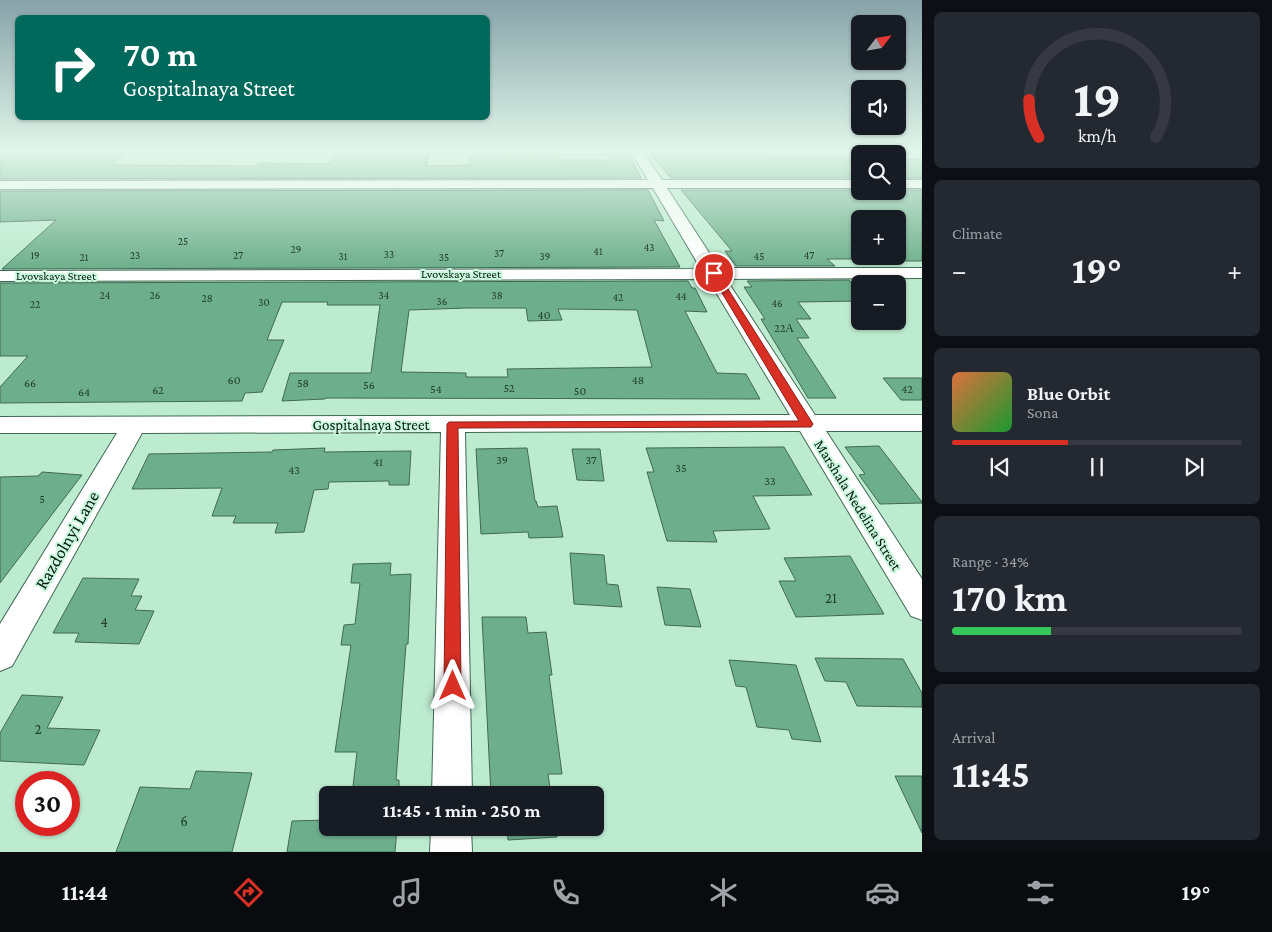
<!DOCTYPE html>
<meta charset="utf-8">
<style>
:root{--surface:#171b24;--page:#242831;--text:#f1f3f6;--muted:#9ea1a6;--line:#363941;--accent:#d93025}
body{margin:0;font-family:"Crimson Pro",serif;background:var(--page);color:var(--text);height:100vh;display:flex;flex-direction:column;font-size:19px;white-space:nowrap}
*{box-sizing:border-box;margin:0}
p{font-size:16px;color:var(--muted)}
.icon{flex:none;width:28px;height:28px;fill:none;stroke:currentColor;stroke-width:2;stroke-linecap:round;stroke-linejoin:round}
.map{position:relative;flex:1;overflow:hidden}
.panel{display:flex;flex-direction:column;gap:12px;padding:12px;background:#0d0f14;width:350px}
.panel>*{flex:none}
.hud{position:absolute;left:15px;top:15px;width:475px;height:105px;border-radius:8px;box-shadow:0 1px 4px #0004;background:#00695c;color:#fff;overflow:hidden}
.needle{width:32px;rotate:59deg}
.controls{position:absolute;left:851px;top:15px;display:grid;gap:10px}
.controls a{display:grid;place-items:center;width:55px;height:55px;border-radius:8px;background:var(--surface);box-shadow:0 1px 4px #0004;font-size:25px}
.speed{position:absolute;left:15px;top:771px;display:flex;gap:10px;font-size:25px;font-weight:700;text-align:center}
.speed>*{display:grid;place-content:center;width:65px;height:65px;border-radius:50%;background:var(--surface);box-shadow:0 1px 4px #0004;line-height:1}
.speed .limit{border:8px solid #d22;background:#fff;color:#111}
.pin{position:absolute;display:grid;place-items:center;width:42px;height:42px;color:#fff;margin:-21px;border:2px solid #fff;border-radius:50%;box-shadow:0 1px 5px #0007}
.me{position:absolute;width:55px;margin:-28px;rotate:0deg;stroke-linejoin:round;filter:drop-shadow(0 0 4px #0008)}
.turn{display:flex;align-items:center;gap:18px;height:105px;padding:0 25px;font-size:22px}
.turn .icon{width:65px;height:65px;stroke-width:2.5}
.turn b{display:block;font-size:35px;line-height:42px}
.big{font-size:38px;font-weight:700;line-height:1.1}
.panel .widget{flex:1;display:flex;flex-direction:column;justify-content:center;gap:8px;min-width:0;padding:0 18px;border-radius:8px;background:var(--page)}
.panel .dial{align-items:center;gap:0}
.dial svg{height:130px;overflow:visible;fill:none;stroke:var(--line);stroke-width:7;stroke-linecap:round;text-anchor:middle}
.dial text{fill:var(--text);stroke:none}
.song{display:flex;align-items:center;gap:15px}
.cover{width:60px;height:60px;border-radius:8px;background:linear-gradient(135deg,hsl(20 70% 55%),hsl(130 70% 35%))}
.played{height:5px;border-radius:2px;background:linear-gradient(90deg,var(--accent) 40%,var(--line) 40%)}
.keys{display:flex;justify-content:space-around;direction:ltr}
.heat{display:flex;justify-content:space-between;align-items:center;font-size:28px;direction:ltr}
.charge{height:8px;border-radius:4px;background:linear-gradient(90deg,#34c759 34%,var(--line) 0)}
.trip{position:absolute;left:319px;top:786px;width:285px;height:50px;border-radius:8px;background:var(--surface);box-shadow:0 1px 4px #0004;font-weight:700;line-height:50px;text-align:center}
.menu{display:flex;height:80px;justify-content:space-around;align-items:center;background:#090b0e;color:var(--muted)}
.menu .icon{width:35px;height:35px}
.menu .selected{color:var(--accent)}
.menu b{font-size:22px;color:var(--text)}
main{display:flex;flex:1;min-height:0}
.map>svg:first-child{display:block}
.building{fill:#6daf8c;stroke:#406953;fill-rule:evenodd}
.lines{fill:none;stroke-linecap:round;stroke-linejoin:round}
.minor-casing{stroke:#406953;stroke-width:2}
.minor{fill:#fff;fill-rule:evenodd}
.route{fill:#d93025;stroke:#8d1f18}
.labels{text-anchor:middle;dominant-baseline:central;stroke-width:4;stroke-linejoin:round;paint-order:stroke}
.far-number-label{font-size:11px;fill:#203e2f}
.far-street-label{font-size:12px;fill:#071910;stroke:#caf8dd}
.number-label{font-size:12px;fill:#203e2f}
.street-label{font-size:15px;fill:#071910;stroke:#caf8dd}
.near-number-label{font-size:15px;fill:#203e2f}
.near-street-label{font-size:18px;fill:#071910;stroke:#caf8dd}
</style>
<main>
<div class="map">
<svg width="922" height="852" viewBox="0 0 922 852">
<rect width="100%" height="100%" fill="#bdebd0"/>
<!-- building -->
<path class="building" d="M338,150L429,152L426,166L470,165V155L557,152L560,160H610L606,152L627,151L641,178L0,179V158L7,154H125L112,165L257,166L259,163L329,164Z
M657,150H733L735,152H745L749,155H769L772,157L860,156V178H671L648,151Z
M898,159H922V178H898Z
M648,190L664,221L654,220L680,267L2,269L56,220L0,222V191Z
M681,190H860V196H898V190H922V261H898V219H860V259H827L835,266H736L725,251H732Z
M849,280L860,292V301L798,302L811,319H796L809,338H797L836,398H808L761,319H765L744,287H752L747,281Z
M688,281L692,288H695L707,312L685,311L717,373L746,374L760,399L326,398L325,399L282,401L290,373H371L380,305H327L328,302H282L267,340H284L262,392L245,393L242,401L0,403V387L28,356H0V283ZM467,308H526L528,321L562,320L558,309L637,310L652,367L507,369L508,377H466V373L401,372L409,310Z
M883,378H922V400H901Z
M879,446L922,502V503L880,504L859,475L865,474L845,447Z
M784,447L812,495L753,496L770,529L713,531L717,542L667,541L647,472H654L646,448Z
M325,448L324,452L411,451L409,485H389V481L329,482L328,489L314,490L304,532L275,533L278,523H233L236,516H212L222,488L132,489L149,454L272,452L273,450Z
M527,448L535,501H536L538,507L557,506L563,537L529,538L528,532L481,534L476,449Z
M572,449H600L604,481L577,480Z
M42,472L82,475L0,583V477L38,476Z
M570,553L604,555L607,584L618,585L622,607L574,604Z
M850,556L884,614L796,617L779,581H796L784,558Z
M391,563L390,575L411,574L408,644H406L396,780H399V795H352L357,752H335L351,645H341L344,625L355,624L360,583H351L353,564Z
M83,578L139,579L131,596H142L135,610L154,611L139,644L75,642L79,633H53Z
M657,587L690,589L701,627L665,625Z
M482,617H526L528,633L546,632L552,675H549L562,774H548L551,795H491Z
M815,658L903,659L922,693V707L857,706L846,682L825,681Z
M729,660L796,665L821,742L792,739L789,730L757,727L746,687L736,686Z
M22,695L63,697L47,728L100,730L84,765L0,761V733Z
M196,771L252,773L232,852H116L140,787L190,789Z
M895,776H922V833Z
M328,820V828H397L395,852H287L292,821Z
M507,828H555L557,837L508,840Z"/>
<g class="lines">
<!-- minor casing -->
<g class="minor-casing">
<path id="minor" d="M630,150H642L662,180H860V188H667L719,268H922V278L726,279L815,415H922V431H826L922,579V620L911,616L800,431L465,432L472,795H432L441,432L142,433L12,666L0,671V624L117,433H0V417L790,415L708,279L0,281V271L701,269L653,188L0,189V181L648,180Z
M898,180H922V188H898Z
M431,828H471L472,852H430Z"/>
</g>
<!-- minor -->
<use href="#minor" class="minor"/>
</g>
<!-- sky -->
<linearGradient id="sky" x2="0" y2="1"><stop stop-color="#87a3a9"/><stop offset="0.56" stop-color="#e1f6ea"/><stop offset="1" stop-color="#e1f6ea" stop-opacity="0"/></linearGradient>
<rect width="922" height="269" fill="url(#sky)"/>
<!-- route -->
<path class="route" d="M711,271L718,273L813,424L811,427L458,428L461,686L459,691L453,694L447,691L444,686L447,424L449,422L799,421L710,273Z"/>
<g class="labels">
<!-- far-number labels -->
<g class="far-number-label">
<text x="183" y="241">25</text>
<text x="649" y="247">43</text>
<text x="296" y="249">29</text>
<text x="598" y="251">41</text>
<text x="499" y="253">37</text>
<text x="389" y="254">33</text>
<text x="35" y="255">19</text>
<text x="135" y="255">23</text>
<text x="238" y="255">27</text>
<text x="809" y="255">47</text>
<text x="343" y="256">31</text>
<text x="545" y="256">39</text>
<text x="759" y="256">45</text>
<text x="84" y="257">21</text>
<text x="444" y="257">35</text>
<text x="105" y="295">24</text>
<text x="155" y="295">26</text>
<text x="384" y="295">34</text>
<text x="497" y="295">38</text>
<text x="681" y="296">44</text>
<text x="618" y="297">42</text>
<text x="207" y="298">28</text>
<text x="442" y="301">36</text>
<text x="264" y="302">30</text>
<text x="777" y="303">46</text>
<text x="35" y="304">22</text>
</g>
<!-- far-street labels -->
<g class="far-street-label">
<text x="461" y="274">Lvovskaya Street</text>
<text x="56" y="276">Lvovskaya Street</text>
</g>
<!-- number labels -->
<g class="number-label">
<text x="544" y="315">40</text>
<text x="784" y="328">22А</text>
<text x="234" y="380">60</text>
<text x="638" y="380">48</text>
<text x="30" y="383">66</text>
<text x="303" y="383">58</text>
<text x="369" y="385">56</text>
<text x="509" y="388">52</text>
<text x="436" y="389">54</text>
<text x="907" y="389">42</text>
<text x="158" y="390">62</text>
<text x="580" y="391">50</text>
<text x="84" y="392">64</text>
<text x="502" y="460">39</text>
<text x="591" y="460">37</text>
<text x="378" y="462">41</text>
<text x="681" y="468">35</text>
<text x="294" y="470">43</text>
<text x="770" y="481">33</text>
<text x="42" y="499">5</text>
</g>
<!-- street labels -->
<g class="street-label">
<text x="371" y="425">Gospitalnaya Street</text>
<text transform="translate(858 505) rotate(58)">Marshala Nedelina Street</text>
</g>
<!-- near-number labels -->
<g class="near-number-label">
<text x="831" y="598">21</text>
<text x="104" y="622">4</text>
<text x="38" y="729">2</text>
<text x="184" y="821">6</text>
</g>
<!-- near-street labels -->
<g class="near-street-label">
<text transform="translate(67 540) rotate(-60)">Razdolnyi Lane</text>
</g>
</g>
</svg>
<div class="controls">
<a><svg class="needle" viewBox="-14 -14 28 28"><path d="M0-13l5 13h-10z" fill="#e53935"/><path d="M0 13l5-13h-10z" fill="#9ea1a6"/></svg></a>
<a><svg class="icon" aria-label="sound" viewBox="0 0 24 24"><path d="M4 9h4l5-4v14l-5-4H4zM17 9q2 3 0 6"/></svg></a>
<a><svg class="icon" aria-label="search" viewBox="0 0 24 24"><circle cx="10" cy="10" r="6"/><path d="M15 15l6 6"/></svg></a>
<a>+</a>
<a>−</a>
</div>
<div class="speed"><div class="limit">30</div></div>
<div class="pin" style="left:714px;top:273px;background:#d93025"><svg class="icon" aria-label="arrive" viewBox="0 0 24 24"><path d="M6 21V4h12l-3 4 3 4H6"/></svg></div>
<svg class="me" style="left:453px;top:686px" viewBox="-20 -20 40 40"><path d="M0-17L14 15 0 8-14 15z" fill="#d93025" stroke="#fff" stroke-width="4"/></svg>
<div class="trip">11:45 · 1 min · 250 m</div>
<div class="hud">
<div class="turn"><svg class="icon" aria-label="right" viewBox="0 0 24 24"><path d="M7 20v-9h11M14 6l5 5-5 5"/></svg><div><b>70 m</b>Gospitalnaya Street</div></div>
</div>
</div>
<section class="panel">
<div class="widget dial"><svg viewBox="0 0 100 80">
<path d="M14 69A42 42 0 1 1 86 69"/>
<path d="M14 69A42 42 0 0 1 8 46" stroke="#d93025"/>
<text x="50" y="56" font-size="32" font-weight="700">19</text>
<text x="50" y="72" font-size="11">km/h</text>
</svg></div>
<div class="widget"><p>Climate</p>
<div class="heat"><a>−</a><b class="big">19°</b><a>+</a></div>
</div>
<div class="widget">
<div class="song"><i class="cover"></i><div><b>Blue Orbit</b><p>Sona</p></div></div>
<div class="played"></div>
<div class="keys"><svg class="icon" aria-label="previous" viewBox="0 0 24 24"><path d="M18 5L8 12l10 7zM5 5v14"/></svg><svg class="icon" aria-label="pause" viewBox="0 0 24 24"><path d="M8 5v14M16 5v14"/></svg><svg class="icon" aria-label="next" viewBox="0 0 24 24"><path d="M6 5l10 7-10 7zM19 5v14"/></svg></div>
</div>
<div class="widget"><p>Range · 34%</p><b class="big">170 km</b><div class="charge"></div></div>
<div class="widget"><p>Arrival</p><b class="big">11:45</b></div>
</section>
</main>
<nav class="menu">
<b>11:44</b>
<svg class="icon selected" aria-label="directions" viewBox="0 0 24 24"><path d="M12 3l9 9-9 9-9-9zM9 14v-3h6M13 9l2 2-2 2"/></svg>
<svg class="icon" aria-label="music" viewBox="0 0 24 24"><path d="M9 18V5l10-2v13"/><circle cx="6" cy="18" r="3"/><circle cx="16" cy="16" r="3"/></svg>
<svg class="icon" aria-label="phone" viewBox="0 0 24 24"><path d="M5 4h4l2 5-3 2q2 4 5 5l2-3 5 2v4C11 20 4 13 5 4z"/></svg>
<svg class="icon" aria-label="climate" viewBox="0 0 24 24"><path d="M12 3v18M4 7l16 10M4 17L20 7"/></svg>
<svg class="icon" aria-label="car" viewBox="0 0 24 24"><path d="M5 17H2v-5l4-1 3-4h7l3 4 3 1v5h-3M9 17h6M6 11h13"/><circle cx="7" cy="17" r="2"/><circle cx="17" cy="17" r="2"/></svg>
<svg class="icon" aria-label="filters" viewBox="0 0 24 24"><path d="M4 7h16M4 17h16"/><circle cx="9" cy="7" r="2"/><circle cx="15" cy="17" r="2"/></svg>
<b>19°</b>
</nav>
